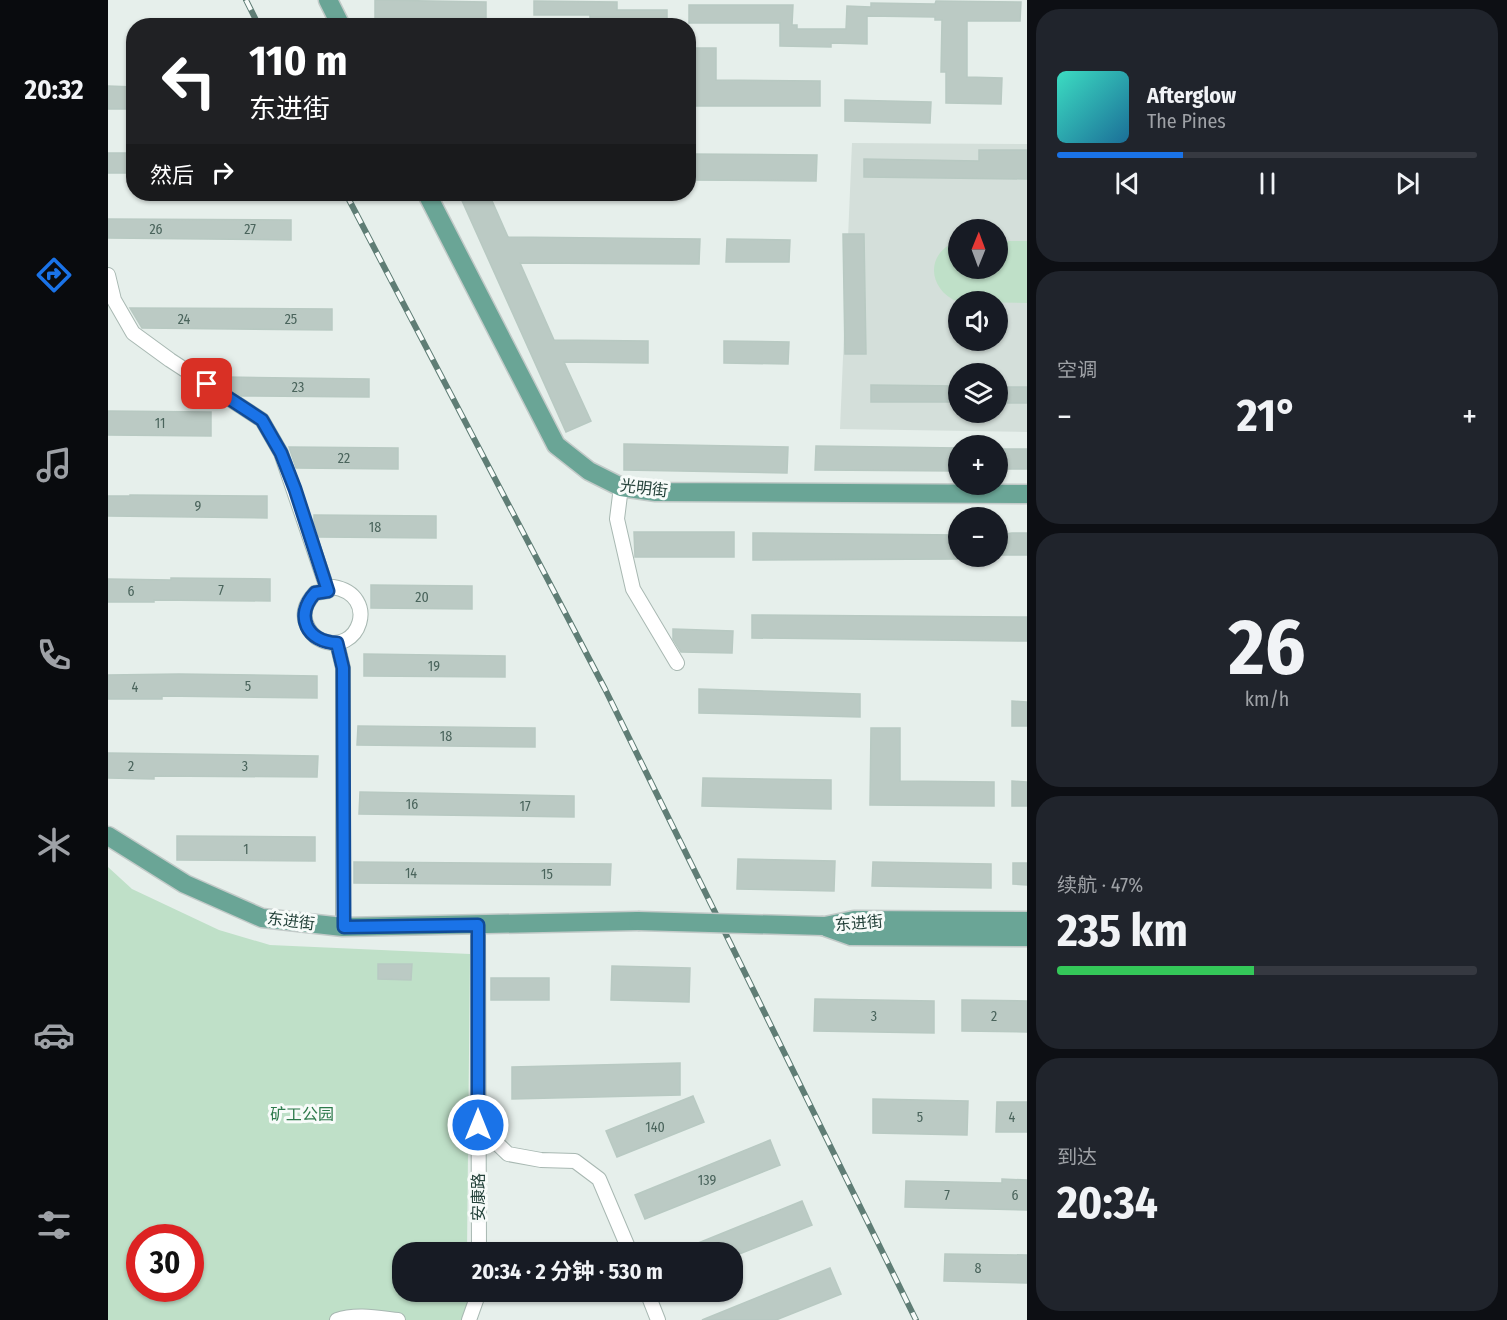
<!DOCTYPE html>
<html lang="zh">
<meta charset="utf-8">
<style>
:root{--surface:#171b24;--page:#20242c;--text:#f1f3f6;--muted:#9ea1a6;--line:#363941;--accent:#1a73e8}
body{margin:0;font-family:"Fira Sans Condensed","Noto Sans SC",sans-serif;background:var(--page);color:var(--text);height:100vh;display:flex;flex-direction:column;font-size:22px;white-space:nowrap}
*{box-sizing:border-box;margin:0}
p{font-size:20px;color:var(--muted)}
.icon{flex:none;width:33px;height:33px;fill:none;stroke:currentColor;stroke-width:2;stroke-linecap:round;stroke-linejoin:round}
.map{position:relative;flex:1;overflow:hidden}
.drawer{display:flex;flex-direction:column;gap:9px;padding:9px;background:#0d0f14;width:480px}
.drawer>*{flex:none}
.hud{position:absolute;left:18px;top:18px;width:570px;height:183px;border-radius:24px;box-shadow:0 2px 4px #0004;background:#202124;color:#fff;overflow:hidden}
.needle{width:39px;rotate:1deg}
.fabs{position:absolute;left:840px;top:219px;display:grid;gap:12px}
.fabs a{display:grid;place-items:center;width:60px;height:60px;border-radius:50%;background:var(--surface);box-shadow:0 2px 4px #0004;font-size:30px}
.speed{position:absolute;left:18px;top:1224px;display:flex;gap:12px;font-size:30px;font-weight:700;text-align:center}
.speed>*{display:grid;place-content:center;width:78px;height:78px;border-radius:50%;background:var(--surface);box-shadow:0 2px 4px #0004;line-height:1}
.speed .limit{border:9px solid #d22;background:#fff;color:#111}
.pin{position:absolute;display:grid;place-items:center;width:51px;height:51px;color:#fff;margin:-26px;border-radius:12px;box-shadow:0 3px 9px #0006}
.me{position:absolute;width:66px;margin:-33px;rotate:0deg;stroke-linejoin:round;filter:drop-shadow(0 0 4px #0008)}
.turn{display:flex;align-items:center;gap:21px;height:126px;padding:0 24px;font-size:27px}
.turn .icon{width:78px;height:78px;stroke-width:2.5}
.turn b{display:block;font-size:42px;line-height:51px}
.then{display:flex;align-items:center;height:57px;padding:0 24px;background:#0003;gap:12px;font-size:22px}
.big{font-size:45px;font-weight:700;line-height:1.1}
.drawer .widget{flex:1;display:flex;flex-direction:column;justify-content:center;gap:9px;min-width:0;padding:0 21px;border-radius:24px;background:var(--page)}
.drawer .dial{align-items:center;gap:0}
.dial b{font-size:78px;line-height:1}
.song{display:flex;align-items:center;gap:18px}
.cover{width:72px;height:72px;border-radius:9px;background:linear-gradient(135deg,hsl(170 70% 55%),hsl(200 70% 35%))}
.played{height:6px;border-radius:3px;background:linear-gradient(90deg,var(--accent) 30%,var(--line) 30%)}
.keys{display:flex;justify-content:space-around;direction:ltr}
.heat{display:flex;justify-content:space-between;align-items:center;font-size:33px;direction:ltr}
.charge{height:9px;border-radius:4px;background:linear-gradient(90deg,#34c759 47%,var(--line) 0)}
.trip{position:absolute;left:284px;top:1242px;width:351px;height:60px;border-radius:24px;background:var(--surface);box-shadow:0 2px 4px #0004;font-weight:700;line-height:60px;text-align:center}
main{display:flex;flex:1;min-height:0}
.tabs{display:flex;flex-direction:column;width:108px;justify-content:space-around;align-items:center;background:#090b0e;color:var(--muted)}
.tabs .icon{width:42px;height:42px}
.tabs .active{color:var(--accent)}
.tabs b{font-size:27px;color:var(--text)}
.map>svg:first-child{display:block}
.built{fill:#d4dfda;fill-rule:evenodd}
.green{fill:#bfe0c8;fill-rule:evenodd}
.building{fill:#bbcac4;stroke:#b8c9c2;stroke-width:1.5}
.lines{fill:none;stroke-linecap:round;stroke-linejoin:round}
.minor-casing{stroke:#a8b8b2;stroke-width:16}
.major-casing{stroke:#c2cac8;stroke-width:21}
.minor{stroke:#fff;stroke-width:14}
.major{stroke:#6aa596;stroke-width:18}
.rail-casing{stroke:#5f7d75;stroke-width:6}
.rail{stroke:#f7fbf9;stroke-width:4;stroke-dasharray:11;stroke-linecap:butt}
.major-bridge-casing{stroke:#c2cac8;stroke-width:21;stroke-linecap:butt}
.major-bridge{stroke:#6aa596;stroke-width:18}
.route-casing{stroke:#114b97;stroke-width:15}
.route{stroke:#1a73e8;stroke-width:10}
.labels{text-anchor:middle;dominant-baseline:central;stroke-width:6;stroke-linejoin:round;paint-order:stroke}
.number-label{font-size:14px;fill:#4a645c}
.street-label{font-size:16px;fill:#24423a;stroke:#f7fbf9}
.park-label{font-size:16px;fill:#2d7a4b;stroke:#f7fbf9}
</style>
<main>
<nav class="tabs">
<b>20:32</b>
<svg class="icon active" aria-label="directions" viewBox="0 0 24 24"><path d="M12 3l9 9-9 9-9-9zM9 14v-3h6M13 9l2 2-2 2"/></svg>
<svg class="icon" aria-label="music" viewBox="0 0 24 24"><path d="M9 18V5l10-2v13"/><circle cx="6" cy="18" r="3"/><circle cx="16" cy="16" r="3"/></svg>
<svg class="icon" aria-label="phone" viewBox="0 0 24 24"><path d="M5 4h4l2 5-3 2q2 4 5 5l2-3 5 2v4C11 20 4 13 5 4z"/></svg>
<svg class="icon" aria-label="climate" viewBox="0 0 24 24"><path d="M12 3v18M4 7l16 10M4 17L20 7"/></svg>
<svg class="icon" aria-label="car" viewBox="0 0 24 24"><path d="M5 17H2v-5l4-1 3-4h7l3 4 3 1v5h-3M9 17h6M6 11h13"/><circle cx="7" cy="17" r="2"/><circle cx="17" cy="17" r="2"/></svg>
<svg class="icon" aria-label="filters" viewBox="0 0 24 24"><path d="M4 7h16M4 17h16"/><circle cx="9" cy="7" r="2"/><circle cx="15" cy="17" r="2"/></svg>
</nav>
<div class="map">
<svg width="919" height="1320" viewBox="0 0 919 1320">
<rect width="100%" height="100%" fill="#e6efeb"/>
<!-- built -->
<path class="built" d="M744,143L919,144V432L732,429ZM850,230H890V268H850ZM850,302H890V340H850ZM850,374H890V412H850Z"/>
<!-- green -->
<path class="green" d="M850,241V268H890V241H919V303L850,302C819,289 817,252 850,241Z
M0,867L24,889L111,930L162,945L362,954L359,1252H294V1292H359V1320H0ZM32,1238H82V1288H32Z"/>
<!-- building -->
<path class="building" d="M267,0L378,2V24L286,23V26H267Z
M426,1L509,2V10H559V26H482V15H426Z
M828,1L913,2L912,21H859V77L894,78L893,104L838,103V72H833L834,20H827V17L759,16V44L723,43V47L672,46V23H581V5H685L684,25H689V29H738L739,6L763,7V3L827,4Z
M581,48H608V80L712,81V106H580Z
M0,86L26,87V109H0Z
M737,100L823,102L822,123L737,121Z
M871,150H919V179L756,177V159L871,161Z
M0,153H26V173H0Z
M580,154L709,155L708,181L580,180Z
M351,194H381L400,237L592,239L591,264L412,263L446,340L540,341V363L456,362L483,421L458,432Z
M0,219L183,220V240L0,238Z
M735,234H756L758,354H737Z
M619,239L682,240L681,262H618Z
M22,308L224,309V330L34,328Z
M616,341L681,342L680,364L616,363Z
M118,377L261,379V397L133,396L118,386Z
M763,385L850,386V402H763Z
M890,387H919V403H890Z
M0,411L103,412V436L0,435Z
M516,444L680,447L679,473L516,470Z
M708,446L850,448V471L707,470Z
M181,447L290,448V469L188,468Z
M890,449H919V469H890Z
M22,495L159,496V518L0,516V496H22Z
M206,515L328,516V538L211,537L206,522Z
M526,532H626V557H527Z
M645,533L850,535V559L645,560Z
M904,533H919V555H890V535Z
M63,578L162,579V601L46,600V602H0V579L63,580Z
M263,585L364,586V609L263,608Z
M644,615L919,617V641L644,638Z
M565,629L625,631L624,653L573,652L565,639Z
M256,654L397,656V677L256,676Z
M71,674L209,676V698L54,696V699H0V675Z
M591,689L752,694V717L591,713Z
M904,701L919,702V726H904Z
M250,726L427,728V747L249,745Z
M763,728H792V781L886,782V806L762,805Z
M0,753L210,756L209,777L46,776V779L0,778Z
M595,778L723,780V809L594,806Z
M904,781L919,782V806H904Z
M252,792L466,796V817L251,814Z
M69,836L207,837V861L69,860Z
M630,859L727,861L726,891L629,889Z
M246,862L503,864L502,885L246,883Z
M765,862L883,864V888L764,886Z
M905,863H919V885L905,884Z
M270,964H304L303,980L270,979Z
M504,966L582,968L581,1002L503,1000Z
M383,978H441V1000H383Z
M707,999L826,1001V1033L706,1031Z
M854,1000L919,1001V1032L854,1031Z
M572,1063V1095L404,1099V1067Z
M585,1096L596,1122L509,1157L498,1131Z
M765,1099L860,1101L859,1135L765,1133Z
M889,1102H919V1132H888Z
M662,1140L672,1165L537,1219L527,1195Z
M894,1179L919,1180V1210L797,1207L798,1181L894,1183Z
M694,1201L704,1225L624,1257V1252H568Z
M837,1254L919,1255V1283L836,1281Z
M722,1268L733,1294L668,1320H594Z"/>
<g class="lines">
<!-- minor casing -->
<g class="minor-casing">
<path id="minor" d="M0,275L6,300L25,333L62,360L154,420L173,453L220,591
M513,487L509,519L525,589L569,663
M225,587C273,595 251,657 213,640C206,637 201,631 198,623C194,611 199,602 207,593L220,591Z
M229,643L235,668V927
M370,925L371,1252
M370,1125L400,1154L433,1160L467,1161L491,1179L522,1252
M539,1292L550,1320
M229,1320C248,1313 272,1318 290,1320
M361,1320L371,1292"/>
</g>
<!-- major casing -->
<g class="major-casing">
<path id="major" d="M220,0L233,26
M319,194L448,445L481,471L513,487L548,492L919,494
M0,836L77,884L154,918L235,927L530,921
M715,926L743,936L919,937
M717,926L746,920L919,921"/>
</g>
<!-- minor -->
<use href="#minor" class="minor"/>
<!-- major -->
<use href="#major" class="major"/>
<!-- rail casing -->
<g class="rail-casing">
<path id="rail" d="M138,0L151,26
M238,194L497,689L808,1320"/>
</g>
<!-- rail -->
<use href="#rail" class="rail"/>
<!-- major-bridge casing -->
<g class="major-bridge-casing">
<path id="major-bridge" d="M530,921L715,926"/>
</g>
<!-- major-bridge -->
<use href="#major-bridge" class="major-bridge"/>
</g>
<g class="lines">
<!-- route casing -->
<g class="route-casing">
<path id="route" d="M99,384L154,420L173,453L187,489L220,591L207,593C186,616 199,642 229,643L235,668L236,927L370,925V1125"/>
</g>
<!-- route -->
<use href="#route" class="route"/>
</g>
<g class="labels">
<!-- number labels -->
<g class="number-label">
<text x="48" y="229">26</text>
<text x="142" y="229">27</text>
<text x="76" y="319">24</text>
<text x="183" y="319">25</text>
<text x="190" y="387">23</text>
<text x="52" y="423">11</text>
<text x="236" y="458">22</text>
<text x="90" y="506">9</text>
<text x="267" y="527">18</text>
<text x="113" y="590">7</text>
<text x="23" y="591">6</text>
<text x="314" y="597">20</text>
<text x="326" y="666">19</text>
<text x="140" y="686">5</text>
<text x="27" y="687">4</text>
<text x="338" y="736">18</text>
<text x="23" y="766">2</text>
<text x="137" y="766">3</text>
<text x="304" y="804">16</text>
<text x="417" y="806">17</text>
<text x="138" y="849">1</text>
<text x="303" y="873">14</text>
<text x="439" y="874">15</text>
<text x="766" y="1016">3</text>
<text x="886" y="1016">2</text>
<text x="812" y="1117">5</text>
<text x="904" y="1117">4</text>
<text x="547" y="1127">140</text>
<text x="599" y="1180">139</text>
<text x="839" y="1195">7</text>
<text x="907" y="1195">6</text>
<text x="870" y="1268">8</text>
</g>
<!-- street labels -->
<g class="street-label">
<text transform="translate(536 488) rotate(7)">光明街</text>
<text transform="translate(183 921) rotate(7)">东进街</text>
<text transform="translate(751 923) rotate(-5)">东进街</text>
<text transform="translate(370 1197) rotate(-90)">安康路</text>
</g>
<!-- park labels -->
<g class="park-label">
<text x="194" y="1114">矿工公园</text>
</g>
</g>
</svg>
<div class="fabs">
<a><svg class="needle" viewBox="-14 -14 28 28"><path d="M0-13l5 13h-10z" fill="#e53935"/><path d="M0 13l5-13h-10z" fill="#9ea1a6"/></svg></a>
<a><svg class="icon" aria-label="sound" viewBox="0 0 24 24"><path d="M4 9h4l5-4v14l-5-4H4zM17 9q2 3 0 6"/></svg></a>
<a><svg class="icon" aria-label="layers" viewBox="0 0 24 24"><path d="M12 4l9 5-9 5-9-5zM3 14l9 5 9-5"/></svg></a>
<a>+</a>
<a>−</a>
</div>
<div class="speed"><div class="limit">30</div></div>
<div class="pin" style="left:99px;top:384px;background:#d93025"><svg class="icon" aria-label="arrive" viewBox="0 0 24 24"><path d="M6 21V4h12l-3 4 3 4H6"/></svg></div>
<svg class="me" style="left:370px;top:1125px" viewBox="-20 -20 40 40"><circle r="17" fill="#1a73e8" stroke="#fff" stroke-width="3"/><path d="M0-11L8 9 0 5-8 9z" fill="#fff"/></svg>
<div class="trip">20:34 · 2 分钟 · 530 m</div>
<div class="hud">
<div class="turn"><svg class="icon" aria-label="left" viewBox="0 0 24 24"><path d="M17 20v-9H6M10 6l-5 5 5 5"/></svg><div><b>110 m</b>东进街</div></div>
<div class="then">然后<svg class="icon" aria-label="right" viewBox="0 0 24 24"><path d="M7 20v-9h11M14 6l5 5-5 5"/></svg></div>
</div>
</div>
<section class="drawer">
<div class="widget">
<div class="song"><i class="cover"></i><div><b>Afterglow</b><p>The Pines</p></div></div>
<div class="played"></div>
<div class="keys"><svg class="icon" aria-label="previous" viewBox="0 0 24 24"><path d="M18 5L8 12l10 7zM5 5v14"/></svg><svg class="icon" aria-label="pause" viewBox="0 0 24 24"><path d="M8 5v14M16 5v14"/></svg><svg class="icon" aria-label="next" viewBox="0 0 24 24"><path d="M6 5l10 7-10 7zM19 5v14"/></svg></div>
</div>
<div class="widget"><p>空调</p>
<div class="heat"><a>−</a><b class="big">21°</b><a>+</a></div>
</div>
<div class="widget dial"><b>26</b><p>km/h</p></div>
<div class="widget"><p>续航 · 47%</p><b class="big">235 km</b><div class="charge"></div></div>
<div class="widget"><p>到达</p><b class="big">20:34</b></div>
</section>
</main>
